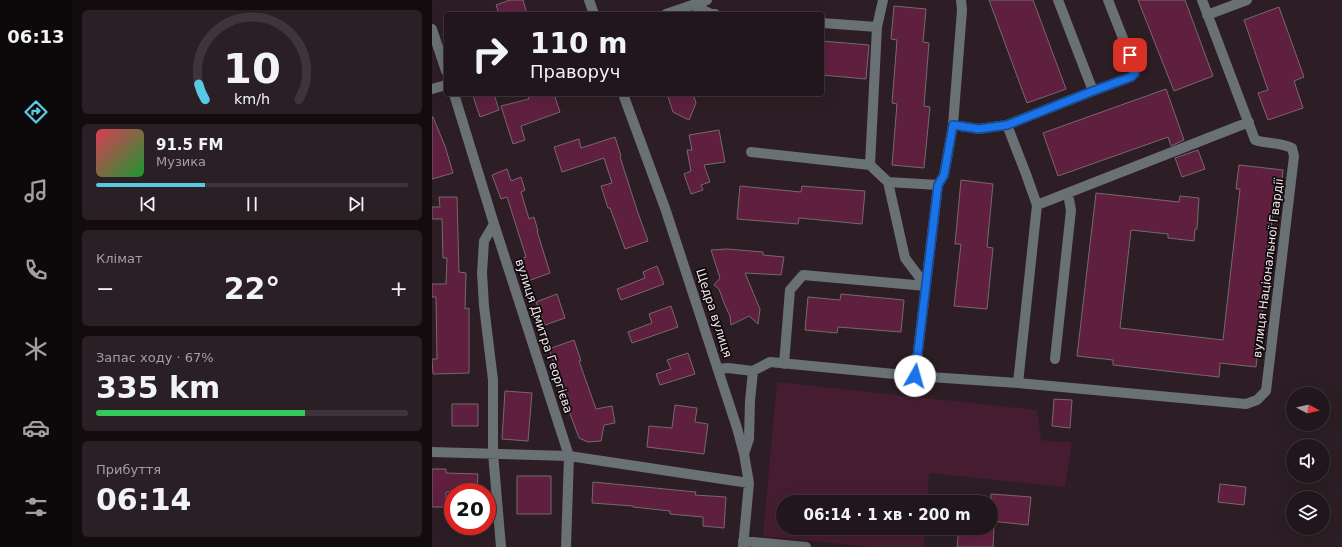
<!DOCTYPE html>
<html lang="uk">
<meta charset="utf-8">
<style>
:root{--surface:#21161b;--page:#291f24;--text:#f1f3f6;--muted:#a29fa3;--line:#3e353a;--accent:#57c9e2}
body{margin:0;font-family:"DejaVu Sans",sans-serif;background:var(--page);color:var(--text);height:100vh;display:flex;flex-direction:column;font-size:15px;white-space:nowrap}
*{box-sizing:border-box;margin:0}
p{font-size:13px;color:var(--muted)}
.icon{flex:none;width:22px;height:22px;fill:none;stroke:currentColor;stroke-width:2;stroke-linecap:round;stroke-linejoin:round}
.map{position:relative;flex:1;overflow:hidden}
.side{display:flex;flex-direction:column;gap:10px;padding:10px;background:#120c0f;width:360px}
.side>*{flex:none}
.guide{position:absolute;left:12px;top:12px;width:380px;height:84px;border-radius:4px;box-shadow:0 4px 16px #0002,0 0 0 1px var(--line);background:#21161b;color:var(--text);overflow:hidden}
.needle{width:26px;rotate:97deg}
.controls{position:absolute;left:854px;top:387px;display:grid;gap:8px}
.controls a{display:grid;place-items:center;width:44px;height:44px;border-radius:50%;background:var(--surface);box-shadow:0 4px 16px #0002,0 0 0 1px var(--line);font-size:20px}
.speed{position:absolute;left:12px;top:483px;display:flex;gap:8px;font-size:20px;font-weight:700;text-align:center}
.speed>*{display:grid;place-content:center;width:52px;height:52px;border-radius:50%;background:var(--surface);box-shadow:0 4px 16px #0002,0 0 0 1px var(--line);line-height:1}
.speed .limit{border:6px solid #d22;background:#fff;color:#111}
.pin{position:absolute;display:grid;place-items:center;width:34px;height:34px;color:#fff;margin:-17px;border-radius:8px;box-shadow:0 2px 6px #0006}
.me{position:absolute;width:44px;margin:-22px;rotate:7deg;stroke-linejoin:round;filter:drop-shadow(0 0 3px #0008)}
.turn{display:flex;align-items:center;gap:14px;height:84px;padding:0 20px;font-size:18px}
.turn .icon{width:52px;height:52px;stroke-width:2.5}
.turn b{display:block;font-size:28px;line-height:34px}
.big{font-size:30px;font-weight:600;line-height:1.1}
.side .tile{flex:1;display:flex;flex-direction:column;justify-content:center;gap:6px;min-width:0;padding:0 14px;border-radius:6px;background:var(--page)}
.side .dial{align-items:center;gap:0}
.dial svg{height:104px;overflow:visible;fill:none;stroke:var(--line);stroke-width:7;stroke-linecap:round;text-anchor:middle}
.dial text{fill:var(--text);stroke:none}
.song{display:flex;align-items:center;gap:12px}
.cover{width:48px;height:48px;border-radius:6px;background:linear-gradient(135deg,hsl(350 70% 55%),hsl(130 70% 35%))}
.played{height:4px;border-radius:2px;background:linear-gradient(90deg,var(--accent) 35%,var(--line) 35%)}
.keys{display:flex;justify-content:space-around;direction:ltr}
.heat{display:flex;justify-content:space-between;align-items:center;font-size:22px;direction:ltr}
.charge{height:6px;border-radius:3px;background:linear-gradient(90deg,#34c759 67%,var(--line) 0)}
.trip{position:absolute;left:344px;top:495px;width:222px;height:40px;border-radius:20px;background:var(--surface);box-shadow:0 4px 16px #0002,0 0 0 1px var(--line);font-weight:600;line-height:40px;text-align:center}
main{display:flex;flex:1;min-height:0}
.menu{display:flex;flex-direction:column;width:72px;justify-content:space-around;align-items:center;background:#0d090b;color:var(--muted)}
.menu .icon{width:28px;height:28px}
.menu .selected{color:var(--accent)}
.menu b{font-size:18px;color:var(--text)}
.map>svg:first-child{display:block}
.green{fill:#461d30}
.building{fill:#5f203f;stroke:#79676e}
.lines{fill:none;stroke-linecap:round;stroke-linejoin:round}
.minor{stroke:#697174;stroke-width:10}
.route-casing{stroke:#114b97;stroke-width:10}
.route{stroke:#1a73e8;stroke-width:7}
.labels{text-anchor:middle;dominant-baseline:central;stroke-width:3.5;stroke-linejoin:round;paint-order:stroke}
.street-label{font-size:12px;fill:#f2e8ec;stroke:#100a0c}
</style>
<main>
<nav class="menu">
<b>06:13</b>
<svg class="icon selected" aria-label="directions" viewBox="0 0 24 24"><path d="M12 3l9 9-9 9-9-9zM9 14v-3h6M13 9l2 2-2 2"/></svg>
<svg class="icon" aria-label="music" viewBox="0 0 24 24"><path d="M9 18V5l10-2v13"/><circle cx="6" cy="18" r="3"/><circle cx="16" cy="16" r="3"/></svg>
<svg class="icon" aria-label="phone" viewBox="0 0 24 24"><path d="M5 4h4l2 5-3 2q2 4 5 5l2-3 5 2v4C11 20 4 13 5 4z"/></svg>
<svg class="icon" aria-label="climate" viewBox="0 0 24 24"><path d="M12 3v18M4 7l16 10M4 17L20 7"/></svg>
<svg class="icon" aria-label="car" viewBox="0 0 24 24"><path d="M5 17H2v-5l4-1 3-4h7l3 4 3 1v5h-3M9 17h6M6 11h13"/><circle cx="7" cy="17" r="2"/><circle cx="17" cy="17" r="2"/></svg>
<svg class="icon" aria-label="filters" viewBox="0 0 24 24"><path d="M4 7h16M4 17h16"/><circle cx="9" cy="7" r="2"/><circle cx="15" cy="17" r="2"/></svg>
</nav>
<section class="side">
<div class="tile dial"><svg viewBox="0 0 100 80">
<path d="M14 69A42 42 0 1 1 86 69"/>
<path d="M14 69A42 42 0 0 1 9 57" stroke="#57c9e2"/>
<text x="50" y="56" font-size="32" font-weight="700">10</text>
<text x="50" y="72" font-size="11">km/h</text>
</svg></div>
<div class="tile">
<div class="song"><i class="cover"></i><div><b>91.5 FM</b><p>Музика</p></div></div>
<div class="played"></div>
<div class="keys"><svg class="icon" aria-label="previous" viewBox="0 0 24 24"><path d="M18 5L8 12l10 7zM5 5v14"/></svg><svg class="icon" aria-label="pause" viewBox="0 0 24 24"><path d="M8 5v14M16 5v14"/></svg><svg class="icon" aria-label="next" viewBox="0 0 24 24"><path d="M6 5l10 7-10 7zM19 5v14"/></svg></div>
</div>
<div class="tile"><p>Клімат</p>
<div class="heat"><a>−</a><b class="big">22°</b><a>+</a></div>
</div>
<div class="tile"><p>Запас ходу · 67%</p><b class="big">335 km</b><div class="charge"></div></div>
<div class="tile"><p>Прибуття</p><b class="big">06:14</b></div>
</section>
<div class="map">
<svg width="910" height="547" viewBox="0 0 910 547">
<rect width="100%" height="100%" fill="#2c1e24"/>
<!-- green -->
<path class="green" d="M345,382L605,410L609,440L623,442H640L633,487L497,473L495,502H351V528H493L492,547H439L331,536Z"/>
<!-- building -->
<path class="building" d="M78,0H91L95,14H67L64,5Z
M557,0H601L634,89L595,103Z
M706,0H753L781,76L742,91Z
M462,6L494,9L491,42L497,43L492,106L498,107L492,168L460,165L465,104L460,103L465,40L459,39Z
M847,7L872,77L862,81L871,108L836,120L826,93L836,90L812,20Z
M390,41L437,45L434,79L390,75Z
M734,89L752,140L739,146L736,137L626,176L611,133Z
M48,94H62L67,110L48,117L41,96Z
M95,94H122L128,112L89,126L93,140L81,144L69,106L97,99Z
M235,94H261L264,103L257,120L241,112Z
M0,117H1L13,146L21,173L0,179Z
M287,130L293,162L272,165L278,182L269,185L271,190L259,194L252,174L259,171L255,150H260L257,135Z
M183,137L189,156L188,157L205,210L216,241L193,249L178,208H176L169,186L180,183L172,158L130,172L122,147L147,139L149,148Z
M766,150L773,169L750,177L743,158Z
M807,165L851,170L849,194L843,193L824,367L788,363L787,377L681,365V360L645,356L664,193L747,202L748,196L767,198L765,229H763L762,241L736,238V234L699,230L688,328L791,340L808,189H804Z
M75,169L79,181L89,177L93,190L89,192L97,219L102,217L106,231H105L118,273L96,281L89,259L94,257L75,197L69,199L60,175Z
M529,180L561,184L555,247L561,248L555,309L522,306L529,244H523Z
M308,186L369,192L370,186L433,191L430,224L367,218L366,224L305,219Z
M7,197H25L27,272L34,273L33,309L37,308V373L1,374L0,359H5L4,297H0V284H14L15,258H11L10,219H0V207H8Z
M295,249L331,252V255L352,257L349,275L313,273L328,309L326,324L317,316L299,325L298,316L292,303L287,289L282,285L288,278L279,250Z
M225,266L232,284L189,300L185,289L213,278L211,272Z
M125,294L133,318L113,325L104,302Z
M409,294L472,300L469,332L406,327L405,333L373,330L376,297L408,300Z
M239,306L246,327L200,343L196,332L220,323L217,314Z
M142,340L149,361H147L164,409L180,406L183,423L172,425L169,441L156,442L147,438L137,411L139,410L117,349Z
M256,353L263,374L228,385L224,374L239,369L235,360Z
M73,391L100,393L96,441L70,439Z
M622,399L640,400L638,428L620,426Z
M20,404H46V426H20Z
M243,405L265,408L263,422L276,424L272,454L215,447L217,426L240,428Z
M0,469H14V473L46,474L45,492H14V507H0Z
M85,476H119V514H85Z
M161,482L264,492L263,495L294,497L292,528L271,526V517L238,514V511L201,507V506L160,503Z
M788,484L814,487L812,505L786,502Z
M559,494L599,497L596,525L559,521Z
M527,528H562L561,547H525Z"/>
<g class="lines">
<!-- minor -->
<path class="minor" d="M157,0L162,14
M626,0L661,91
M261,5L279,14H283
M234,14L275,0
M775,15L815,0
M390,23L445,27L451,0
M0,29L14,71
M0,89L14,85
M22,94L62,224L137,456L134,547
M191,94L233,208L305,428L312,454L317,483L311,547
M521,125L547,129L575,125L661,91L699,77L703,73V69L676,0
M575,125L594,174L605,205L586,383L814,404L825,400L834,391L862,156L860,148C848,142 835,144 823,140L770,0
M319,152L438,165L456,182L506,185L512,175L521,125L530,10L529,0
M438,165L445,27
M456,182L473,258L494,286
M605,205L817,122
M62,224L52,241L50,273L52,306L61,380V453L69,547
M623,359L639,210L636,194
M352,364L358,290L371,275L494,286
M286,369L296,368L321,371
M483,376L506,185
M0,452L137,456L317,483
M312,454L317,439L318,401L321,371L338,362L483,376L586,383
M311,541L374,547"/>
</g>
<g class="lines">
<!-- route casing -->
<g class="route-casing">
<path id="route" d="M483,376L506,185L512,175L521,125L547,129L575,125L661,91L699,77L703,73V69L698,55"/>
</g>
<!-- route -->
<use href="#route" class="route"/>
</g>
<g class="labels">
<!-- street labels -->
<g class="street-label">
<text transform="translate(836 268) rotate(-83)">вулиця Національної Гвардії</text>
<text transform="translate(282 313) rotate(72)">Щедра вулиця</text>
<text transform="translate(112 336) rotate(72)">вулиця Дмитра Георгієва</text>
</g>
</g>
</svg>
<div class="controls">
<a><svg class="needle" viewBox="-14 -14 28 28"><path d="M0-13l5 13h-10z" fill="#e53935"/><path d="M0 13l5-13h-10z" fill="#a29fa3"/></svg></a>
<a><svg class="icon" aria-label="sound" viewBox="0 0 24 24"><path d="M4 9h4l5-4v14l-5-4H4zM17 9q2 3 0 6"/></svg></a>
<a><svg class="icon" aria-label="layers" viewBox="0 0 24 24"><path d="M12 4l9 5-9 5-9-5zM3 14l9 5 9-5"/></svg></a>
</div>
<div class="speed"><div class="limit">20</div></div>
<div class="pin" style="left:698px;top:55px;background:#d93025"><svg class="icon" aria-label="arrive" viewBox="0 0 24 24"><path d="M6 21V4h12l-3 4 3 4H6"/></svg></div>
<svg class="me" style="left:483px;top:376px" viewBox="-20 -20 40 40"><circle r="19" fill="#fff"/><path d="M0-13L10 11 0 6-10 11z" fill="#1a73e8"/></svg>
<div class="trip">06:14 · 1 хв · 200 m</div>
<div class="guide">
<div class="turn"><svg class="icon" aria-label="right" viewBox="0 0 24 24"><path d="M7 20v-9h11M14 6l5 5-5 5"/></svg><div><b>110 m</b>Праворуч</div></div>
</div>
</div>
</main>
